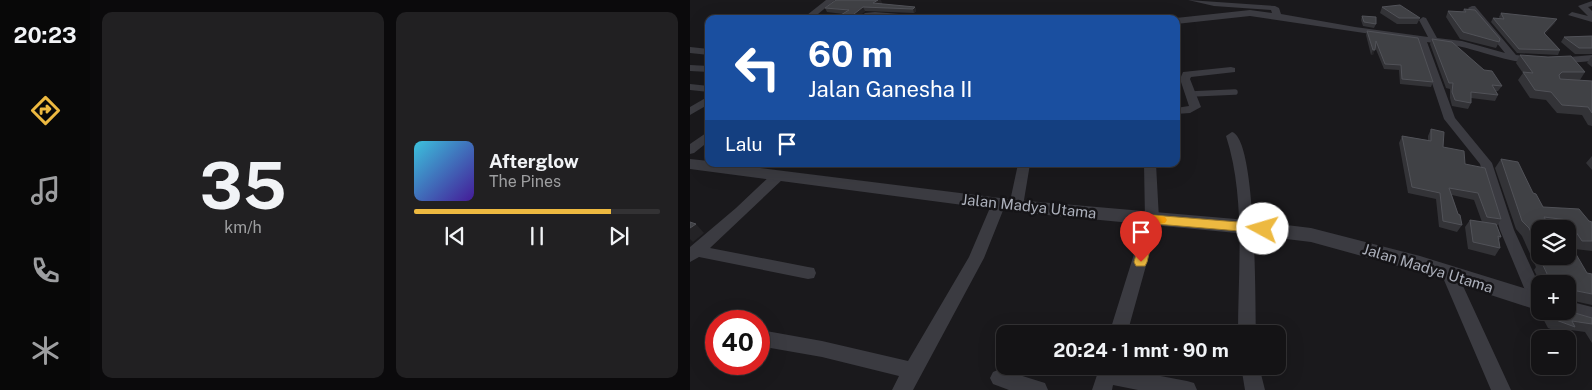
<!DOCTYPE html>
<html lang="id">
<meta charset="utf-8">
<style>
:root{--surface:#141315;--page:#212022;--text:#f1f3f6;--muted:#9d9ea0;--line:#333234;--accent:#edb940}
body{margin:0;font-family:"Public Sans",sans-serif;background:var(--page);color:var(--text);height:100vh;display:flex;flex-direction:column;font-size:19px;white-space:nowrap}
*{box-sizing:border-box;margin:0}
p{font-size:16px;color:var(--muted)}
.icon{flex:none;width:28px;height:28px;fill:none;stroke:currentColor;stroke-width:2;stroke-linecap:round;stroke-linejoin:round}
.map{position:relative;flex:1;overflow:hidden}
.panel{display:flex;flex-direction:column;gap:12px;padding:12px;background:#0b0a0c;width:600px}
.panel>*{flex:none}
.guide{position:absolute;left:15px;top:15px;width:475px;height:152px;border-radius:10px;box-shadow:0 5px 20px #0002,0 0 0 1px var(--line);background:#1a4fa0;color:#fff;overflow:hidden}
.controls{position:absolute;left:841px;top:220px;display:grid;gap:10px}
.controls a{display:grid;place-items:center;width:45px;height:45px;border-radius:10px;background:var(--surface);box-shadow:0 5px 20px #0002,0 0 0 1px var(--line);font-size:25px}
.speed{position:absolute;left:15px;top:310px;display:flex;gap:10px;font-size:25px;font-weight:700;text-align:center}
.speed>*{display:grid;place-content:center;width:65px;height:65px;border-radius:50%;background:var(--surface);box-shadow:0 5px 20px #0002,0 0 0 1px var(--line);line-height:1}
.speed .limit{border:8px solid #d22;background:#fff;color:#111}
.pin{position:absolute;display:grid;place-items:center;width:42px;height:42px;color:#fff;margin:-51px -21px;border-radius:50% 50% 50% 0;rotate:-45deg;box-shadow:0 0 5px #0007}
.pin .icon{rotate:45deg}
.me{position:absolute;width:55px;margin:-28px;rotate:276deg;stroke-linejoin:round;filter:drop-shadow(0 0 4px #0008)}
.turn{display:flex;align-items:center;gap:18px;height:105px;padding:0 20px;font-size:22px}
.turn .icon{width:65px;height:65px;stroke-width:2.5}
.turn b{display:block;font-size:35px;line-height:42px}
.then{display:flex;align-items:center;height:48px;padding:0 20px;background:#0003;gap:10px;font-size:19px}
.panel .widget{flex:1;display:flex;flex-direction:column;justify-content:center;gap:8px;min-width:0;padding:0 18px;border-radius:10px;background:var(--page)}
.panel .dial{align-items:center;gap:0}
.dial b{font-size:65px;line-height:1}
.song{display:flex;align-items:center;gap:15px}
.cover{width:60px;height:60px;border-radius:8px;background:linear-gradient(135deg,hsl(190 70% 55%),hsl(260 70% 35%))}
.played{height:5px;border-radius:2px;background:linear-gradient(90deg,var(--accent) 80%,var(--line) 80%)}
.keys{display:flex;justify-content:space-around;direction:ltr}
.panel .tiles{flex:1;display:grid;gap:12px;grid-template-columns:repeat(2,1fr)}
.trip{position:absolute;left:306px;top:325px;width:290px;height:50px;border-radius:10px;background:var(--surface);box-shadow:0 5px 20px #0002,0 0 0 1px var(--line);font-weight:700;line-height:50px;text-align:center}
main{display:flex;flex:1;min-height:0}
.menu{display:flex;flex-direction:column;width:90px;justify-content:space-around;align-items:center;background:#080808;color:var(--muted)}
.menu .icon{width:35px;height:35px}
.menu .on{color:var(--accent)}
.menu b{font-size:22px;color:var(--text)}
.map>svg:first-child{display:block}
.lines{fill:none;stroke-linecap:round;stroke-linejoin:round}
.service{stroke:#3b3b41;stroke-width:5.5}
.minor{fill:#3b3b41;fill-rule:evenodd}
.tertiary{fill:#3b3b41;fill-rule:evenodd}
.wall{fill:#333337}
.shaded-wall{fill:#242326}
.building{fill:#404145;stroke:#515258}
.route{fill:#edb940;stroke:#9a782a}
.slow{fill:#f59e0b}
.labels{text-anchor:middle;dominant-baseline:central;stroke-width:5;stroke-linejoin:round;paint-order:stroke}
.street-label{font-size:15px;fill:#acb0bb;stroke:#151417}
</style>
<main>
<nav class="menu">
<b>20:23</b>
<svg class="icon on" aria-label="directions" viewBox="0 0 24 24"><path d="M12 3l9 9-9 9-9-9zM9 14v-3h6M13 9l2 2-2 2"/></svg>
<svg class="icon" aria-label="music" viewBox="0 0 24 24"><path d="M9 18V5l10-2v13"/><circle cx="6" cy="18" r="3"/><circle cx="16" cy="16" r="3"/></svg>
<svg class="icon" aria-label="phone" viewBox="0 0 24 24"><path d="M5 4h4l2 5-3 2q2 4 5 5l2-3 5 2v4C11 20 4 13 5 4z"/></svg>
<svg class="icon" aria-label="climate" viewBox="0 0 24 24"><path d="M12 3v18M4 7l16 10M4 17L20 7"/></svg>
</nav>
<section class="panel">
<div class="tiles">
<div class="widget dial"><b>35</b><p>km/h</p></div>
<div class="widget">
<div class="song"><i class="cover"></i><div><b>Afterglow</b><p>The Pines</p></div></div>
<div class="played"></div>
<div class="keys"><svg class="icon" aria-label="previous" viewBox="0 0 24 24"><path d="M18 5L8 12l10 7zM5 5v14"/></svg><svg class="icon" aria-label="pause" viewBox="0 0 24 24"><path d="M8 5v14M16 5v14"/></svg><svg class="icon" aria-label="next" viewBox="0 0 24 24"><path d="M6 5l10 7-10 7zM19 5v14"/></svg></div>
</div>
</div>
</section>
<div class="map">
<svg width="902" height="390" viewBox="0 0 902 390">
<rect width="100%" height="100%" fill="#1a191c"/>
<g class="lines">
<!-- service -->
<path class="service" d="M501,94L545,92"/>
<!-- minor -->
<path class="minor" d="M136,0H145L122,19H112Z
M498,0L585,6L589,8L591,14L665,27L738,37L729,20L733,17L736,18L747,38L772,41L815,53L778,8L782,6H785L826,55L849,58L851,60C839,70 788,50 772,47C761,44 749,44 737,42L765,118L802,163L824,230L850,287V308L842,307L840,302L810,230L790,164L754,119L728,41L560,16L486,24V18L560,10L582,13L581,10L524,6Z
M902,1V6L898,7L902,11V22L878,15L882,12L898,16L888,6Z
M185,12L233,16L237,19H168L175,13Z
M0,47L19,49V55L0,53Z
M902,55V61L868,64L863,61L868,58Z
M0,65L19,66V72L0,71Z
M541,67L545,68V72L501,77L500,79L511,107L500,113L486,114V108L499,106L490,79L493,72Z
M0,84L19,86V92L0,90Z
M19,96V104L0,115V107Z
M19,131V141L4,153L0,154V144Z
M542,132C567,139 565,306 566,334H548C548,269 556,198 536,136Z
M328,164H340L333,206L331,209H321L319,206Z
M454,164H466L469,219L437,334H419L455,219Z
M88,172L95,176L93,179L20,248L118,267L124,268L126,273L124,278L118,279L9,257L0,262V247L46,208L83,173Z
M309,198L314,200L316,203L294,258L223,390H202L209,376L132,357L69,346L70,330L132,341L218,361L279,257L302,203L304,200Z
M759,267L765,268L767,273L821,390H801L751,273L753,268Z
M410,366H428V368L497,381L504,383L507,390H448L423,385L422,390H402Z
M551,366H569L575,390H555Z
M310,369L355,383L358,390H319L303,384L300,378L303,372Z"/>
<!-- tertiary -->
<path class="tertiary" d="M0,159L19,161V164H39L326,200L557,220L621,228L730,256L850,293V311L730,272L621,242L557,234L326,212L0,169Z
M878,301L902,307V327L870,317L868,311H878Z"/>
</g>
<!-- wall -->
<path class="wall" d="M192,3V4L225,7L226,11L224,13L175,11L169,16L223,19H147L153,14L137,12L135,8Z
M692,7L730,18L727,24H707L690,13Z
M774,9L809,42L806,48L770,39L756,17L758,11L772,12Z
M811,13L865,23L855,34L870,50L868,55L827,53L801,22L803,18L810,19L809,17Z
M672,16L686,24L684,28L673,26L671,20Z
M677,31L743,82L741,87L710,84L709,70L694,69L685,47L683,55H681L676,35Z
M902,36V54H885L871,42L874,37Z
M742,39L794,70L812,86L808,91H806L808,95L805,101L781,98V103L778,109L762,106L760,98V89L756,88L740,44Z
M830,55L895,72L890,80H883L902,81V126L898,125L892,115L867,113L856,100L840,98L828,80L833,73L826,63Z
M901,57H902V67L897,63Z
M741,129L753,147L775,164L811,219L807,226L811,237L809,240L810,248L805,256L778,249L775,227L780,220L792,222L784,200L762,195L772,225L767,232L749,227L746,199L718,193L709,143L712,136L738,140V136Z
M902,156V170L896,163Z
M811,159L843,193L853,207L899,221L902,222V251L885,249L878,238V229H871L860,227L850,229V256H878L897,273L902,274V305L884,301L878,308V284H851L844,270L846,267L832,236L826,229L805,168Z
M851,311H878L902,318V343L895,332L881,330L876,335L858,328L850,313Z"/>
<!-- shaded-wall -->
<path class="shaded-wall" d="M188,0H191L192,3L184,7L183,3Z
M173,7L175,11L166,19L164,14Z
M225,7L226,11L224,13L223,9Z
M867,19L865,23L852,37L854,33Z
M683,50H685L683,55H681Z
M6,224L14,233L3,242L0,239V228Z"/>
<!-- building -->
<path class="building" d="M146,0H188L183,3L225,7L223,9L173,7L164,14L166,16H223L220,19L146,18L159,10L135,8Z
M710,5L730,18H709L692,7Z
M774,9L785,10L810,39L809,42L773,32L758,11L776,12Z
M811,13L867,19L854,33L870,50L829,49L803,18L814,19Z
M672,16L686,17V24L674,22Z
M677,31L728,38L743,82L712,79L711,65L695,64L686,41L685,50H683Z
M902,36V48H889L874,37Z
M742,39L762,42L794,70L802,71L812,86L802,85L808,95L781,92V103L765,100L762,92L763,83H759Z
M830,55L858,57L881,56L895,72H872L869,75L870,79L902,81V113L898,107L872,105L861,92L845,90L833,72L843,73Z
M741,129L754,132L753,147L774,151L775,164L795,168L811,219L797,217L788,193L759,188L768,214L770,215L772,225L753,221L750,193L722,187L712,136L741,141Z
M811,159L828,162L843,193L846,194L853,207L889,209L899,221L902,222V241H892L878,220L854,217L861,229H850V251L839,228L832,221Z
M780,220L806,224L811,237L808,236L810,248L783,242Z
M0,222L6,224L0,228Z
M878,248L883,249L897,273L902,274V294L887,291L884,293V301H878V284H860L859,278L851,261L855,262L853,256H878Z
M878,310V311L902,318V324L882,321L885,327L866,320L861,311H878Z"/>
<!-- route -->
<path class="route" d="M462,215L573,224L579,229L573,233L466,224L457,262L455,266H446L444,262L456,219Z"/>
<!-- slow -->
<path class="slow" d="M462,215L475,217L477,220L475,223L467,224L461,244H452L450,240L456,219Z"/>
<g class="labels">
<!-- street labels -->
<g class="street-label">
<text transform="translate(339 206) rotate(6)">Jalan Madya Utama</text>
<text transform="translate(738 268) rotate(17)">Jalan Madya Utama</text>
</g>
</g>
</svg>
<div class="controls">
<a><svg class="icon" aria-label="layers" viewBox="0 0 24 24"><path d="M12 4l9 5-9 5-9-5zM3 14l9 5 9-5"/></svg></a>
<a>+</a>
<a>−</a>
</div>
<div class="speed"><div class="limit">40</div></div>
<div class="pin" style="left:451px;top:262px;background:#d93025"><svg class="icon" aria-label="arrive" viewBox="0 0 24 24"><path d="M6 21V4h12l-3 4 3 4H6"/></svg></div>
<svg class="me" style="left:573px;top:229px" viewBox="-20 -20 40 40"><circle r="19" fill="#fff"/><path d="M0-13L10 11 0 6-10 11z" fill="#edb940"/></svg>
<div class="trip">20:24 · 1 mnt · 90 m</div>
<div class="guide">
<div class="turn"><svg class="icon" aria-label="left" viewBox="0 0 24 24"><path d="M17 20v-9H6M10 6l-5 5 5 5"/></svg><div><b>60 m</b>Jalan Ganesha II</div></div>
<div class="then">Lalu<svg class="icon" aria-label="arrive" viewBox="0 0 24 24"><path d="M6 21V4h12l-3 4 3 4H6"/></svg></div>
</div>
</div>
</main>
